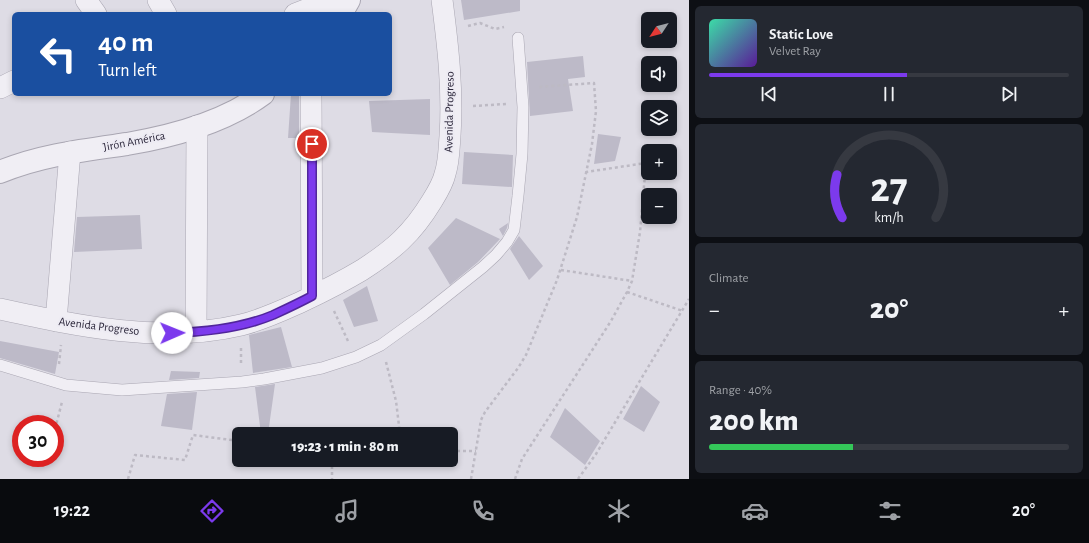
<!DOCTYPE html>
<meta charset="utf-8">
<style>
:root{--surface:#171b24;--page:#242831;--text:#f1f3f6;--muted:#9ea1a6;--line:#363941;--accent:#7c3aed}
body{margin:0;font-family:"Alegreya Sans",sans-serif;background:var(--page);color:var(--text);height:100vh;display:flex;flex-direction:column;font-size:15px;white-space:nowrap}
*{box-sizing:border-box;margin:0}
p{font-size:13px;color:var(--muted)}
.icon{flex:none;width:22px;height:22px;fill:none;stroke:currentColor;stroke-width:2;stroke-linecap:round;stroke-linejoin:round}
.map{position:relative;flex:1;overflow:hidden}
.panel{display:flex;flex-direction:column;gap:6px;padding:6px;background:#0d0f14;width:400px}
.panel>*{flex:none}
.guide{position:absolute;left:12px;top:12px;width:380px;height:84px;border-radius:6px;box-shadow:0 2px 6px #0003;background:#1a4fa0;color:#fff;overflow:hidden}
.needle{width:26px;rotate:234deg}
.fabs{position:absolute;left:641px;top:12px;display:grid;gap:8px}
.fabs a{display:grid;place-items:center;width:36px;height:36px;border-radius:6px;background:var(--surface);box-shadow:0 2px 6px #0003;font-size:20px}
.speed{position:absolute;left:12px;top:415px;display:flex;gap:8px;font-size:20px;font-weight:700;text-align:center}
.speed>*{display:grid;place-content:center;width:52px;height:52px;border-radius:50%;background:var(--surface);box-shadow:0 2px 6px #0003;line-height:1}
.speed .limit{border:6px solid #d22;background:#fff;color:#111}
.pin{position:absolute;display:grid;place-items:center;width:34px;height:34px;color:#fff;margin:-17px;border:2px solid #fff;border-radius:50%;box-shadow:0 1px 4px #0007}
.me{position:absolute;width:44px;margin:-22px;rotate:89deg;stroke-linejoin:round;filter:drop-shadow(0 0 3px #0008)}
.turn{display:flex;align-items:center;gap:14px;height:84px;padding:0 20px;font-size:18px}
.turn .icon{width:52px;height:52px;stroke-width:2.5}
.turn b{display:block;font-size:28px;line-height:34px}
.big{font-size:30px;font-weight:800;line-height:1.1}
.panel .tile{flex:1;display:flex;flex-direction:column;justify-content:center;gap:6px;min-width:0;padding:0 14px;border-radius:6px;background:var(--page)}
.panel .dial{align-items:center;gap:0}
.dial svg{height:104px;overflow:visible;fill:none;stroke:var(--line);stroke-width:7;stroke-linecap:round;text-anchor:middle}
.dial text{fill:var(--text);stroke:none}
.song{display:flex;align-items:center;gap:12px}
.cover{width:48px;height:48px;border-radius:6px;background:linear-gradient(135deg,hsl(160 70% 55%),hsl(270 70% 35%))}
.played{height:4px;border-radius:2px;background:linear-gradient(90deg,var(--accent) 55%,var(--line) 55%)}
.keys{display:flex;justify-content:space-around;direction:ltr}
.heat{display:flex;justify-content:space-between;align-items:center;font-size:22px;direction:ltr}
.charge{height:6px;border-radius:3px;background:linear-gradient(90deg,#34c759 40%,var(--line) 0)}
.trip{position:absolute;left:232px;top:427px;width:226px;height:40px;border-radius:6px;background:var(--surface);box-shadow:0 2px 6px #0003;font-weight:800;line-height:40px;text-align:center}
.tabs{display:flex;height:64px;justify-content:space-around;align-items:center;background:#090b0e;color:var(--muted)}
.tabs .icon{width:28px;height:28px}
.tabs .selected{color:var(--accent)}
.tabs b{font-size:18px;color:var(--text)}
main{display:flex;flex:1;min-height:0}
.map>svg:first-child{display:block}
.building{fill:#bdbac8}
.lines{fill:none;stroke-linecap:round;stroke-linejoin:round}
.service-casing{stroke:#a9a6b2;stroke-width:12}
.minor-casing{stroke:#a9a6b2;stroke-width:22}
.tertiary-casing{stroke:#a9a6b2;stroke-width:24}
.path{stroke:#bdbac4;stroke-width:2.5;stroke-dasharray:3 3;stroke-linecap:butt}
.service{stroke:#f0eef4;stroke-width:11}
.minor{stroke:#f0eef4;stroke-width:21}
.tertiary{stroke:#f0eef4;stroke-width:22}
.route-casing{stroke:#51269a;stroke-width:10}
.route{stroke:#7c3aed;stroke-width:7}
.labels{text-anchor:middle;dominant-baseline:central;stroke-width:4;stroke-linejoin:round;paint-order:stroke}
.street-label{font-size:12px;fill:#2c273b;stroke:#edebf3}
</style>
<main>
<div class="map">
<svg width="689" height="479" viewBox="0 0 689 479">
<rect width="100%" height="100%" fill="#dedce5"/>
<!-- building -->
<path class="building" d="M461,0H520V11L464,20Z
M583,56L585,77L568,79L573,111L530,116L527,62Z
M291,94H299V138H288Z
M430,99V135L372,132L369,101Z
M598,134L621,137L615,161L594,164Z
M464,152L513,155L512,187L462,184Z
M140,215L142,249L74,252L77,217Z
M456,218L500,239L478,262L450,285L428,248Z
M508,223L507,228L503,236L499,229Z
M519,236L543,266L529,280L510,249Z
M367,286L378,321L354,327L343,300Z
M281,327L292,367L253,373L249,335Z
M0,341L59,352L55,374L0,358Z
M171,371L200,372L199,378L169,380Z
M275,384L268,434H261L255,387Z
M641,386L660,402L644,432L623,419Z
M197,392L192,430L161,426L167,394Z
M565,408L600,441L585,465L550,437Z"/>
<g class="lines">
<!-- service casing -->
<g class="service-casing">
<path id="service" d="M0,365L66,385L122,390L242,382L264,379L322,368L356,357L381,345L424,314L483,267L496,255L507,242L514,230L518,196L522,154L523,107L518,38"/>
</g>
<!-- minor casing -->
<g class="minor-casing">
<path id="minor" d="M86,0L96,14
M158,0L166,14
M295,14L326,2L345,8
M0,88L14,81
M311,94L312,296
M0,309C78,326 161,344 241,325C262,320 281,311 301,302C322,292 342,282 362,270C393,250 412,234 432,201C437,193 443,183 445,174C449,162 449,149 450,136C453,90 448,46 442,0
M56,321L70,152
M196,332L197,126"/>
</g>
<!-- tertiary casing -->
<g class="tertiary-casing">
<path id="tertiary" d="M341,14L349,0
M0,172C40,155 85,150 127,144C174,136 225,122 263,94"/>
</g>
<!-- path -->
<path class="path" d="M468,26L480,23L495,29L504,27
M473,106L506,104
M561,270L632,281
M627,292L683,311
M334,311L348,341
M241,348V365
M386,362L396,401L400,434
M59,364L61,345
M55,429L62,402
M319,434L328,432V434
M451,451H476
M332,460V479
M128,479L135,455L185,460L193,435L239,441
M471,479L481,420L485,412L518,368L526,355L557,280L577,217L592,144L596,111L594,83L538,87
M515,479L522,459L611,321L627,292L632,281L640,232L646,163L586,172
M578,479L596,454L689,299"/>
<!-- service -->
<use href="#service" class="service"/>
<!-- minor -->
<use href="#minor" class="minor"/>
<!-- tertiary -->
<use href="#tertiary" class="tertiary"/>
</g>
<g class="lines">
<!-- route casing -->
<g class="route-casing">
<path id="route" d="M172,333C206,332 242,328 273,315C286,309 299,303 312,296V144"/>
</g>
<!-- route -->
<use href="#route" class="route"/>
</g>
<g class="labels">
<!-- street labels -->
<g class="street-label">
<text transform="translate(449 112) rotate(-89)">Avenida Progreso</text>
<text transform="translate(134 141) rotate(-11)">Jirón América</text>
<text transform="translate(99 326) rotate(7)">Avenida Progreso</text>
</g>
</g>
</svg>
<div class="fabs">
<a><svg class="needle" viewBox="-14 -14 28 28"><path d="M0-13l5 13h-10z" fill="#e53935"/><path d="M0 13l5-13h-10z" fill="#9ea1a6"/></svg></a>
<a><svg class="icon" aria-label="sound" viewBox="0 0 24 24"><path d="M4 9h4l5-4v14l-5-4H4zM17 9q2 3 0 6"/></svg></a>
<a><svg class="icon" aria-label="layers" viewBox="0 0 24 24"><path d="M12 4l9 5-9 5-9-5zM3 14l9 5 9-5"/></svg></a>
<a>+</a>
<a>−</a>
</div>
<div class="speed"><div class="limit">30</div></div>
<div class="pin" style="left:312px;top:144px;background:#d93025"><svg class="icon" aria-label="arrive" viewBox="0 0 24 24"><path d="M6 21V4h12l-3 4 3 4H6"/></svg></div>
<svg class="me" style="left:172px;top:333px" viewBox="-20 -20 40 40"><circle r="19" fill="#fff"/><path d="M0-13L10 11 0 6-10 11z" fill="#7c3aed"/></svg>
<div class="trip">19:23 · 1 min · 80 m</div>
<div class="guide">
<div class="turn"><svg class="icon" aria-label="left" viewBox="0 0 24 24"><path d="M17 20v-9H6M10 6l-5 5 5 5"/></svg><div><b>40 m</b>Turn left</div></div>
</div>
</div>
<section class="panel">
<div class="tile">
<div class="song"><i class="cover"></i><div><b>Static Love</b><p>Velvet Ray</p></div></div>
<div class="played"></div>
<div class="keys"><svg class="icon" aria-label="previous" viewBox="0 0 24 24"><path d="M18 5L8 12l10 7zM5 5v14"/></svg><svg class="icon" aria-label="pause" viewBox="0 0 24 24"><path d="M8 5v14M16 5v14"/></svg><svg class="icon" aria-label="next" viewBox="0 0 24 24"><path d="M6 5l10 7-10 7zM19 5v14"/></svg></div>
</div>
<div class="tile dial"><svg viewBox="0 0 100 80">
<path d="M14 69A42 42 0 1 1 86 69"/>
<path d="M14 69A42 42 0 0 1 10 36" stroke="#7c3aed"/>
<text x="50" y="56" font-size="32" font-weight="700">27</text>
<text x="50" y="72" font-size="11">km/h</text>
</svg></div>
<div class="tile"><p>Climate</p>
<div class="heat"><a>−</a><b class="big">20°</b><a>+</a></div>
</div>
<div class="tile"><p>Range · 40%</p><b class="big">200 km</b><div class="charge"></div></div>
</section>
</main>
<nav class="tabs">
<b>19:22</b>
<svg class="icon selected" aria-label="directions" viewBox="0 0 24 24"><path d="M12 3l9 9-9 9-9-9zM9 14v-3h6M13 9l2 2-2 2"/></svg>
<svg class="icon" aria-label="music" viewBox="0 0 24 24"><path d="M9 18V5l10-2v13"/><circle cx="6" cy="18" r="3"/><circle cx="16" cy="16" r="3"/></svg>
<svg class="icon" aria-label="phone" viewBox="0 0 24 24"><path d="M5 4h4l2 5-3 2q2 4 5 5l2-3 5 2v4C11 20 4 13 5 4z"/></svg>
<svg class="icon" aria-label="climate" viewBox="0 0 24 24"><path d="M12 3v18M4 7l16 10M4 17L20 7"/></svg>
<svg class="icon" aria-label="car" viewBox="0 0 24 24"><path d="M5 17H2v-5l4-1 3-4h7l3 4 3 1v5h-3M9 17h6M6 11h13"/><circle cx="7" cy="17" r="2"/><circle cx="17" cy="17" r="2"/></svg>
<svg class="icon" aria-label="filters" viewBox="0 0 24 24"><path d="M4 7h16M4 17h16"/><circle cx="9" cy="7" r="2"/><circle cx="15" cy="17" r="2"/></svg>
<b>20°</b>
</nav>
